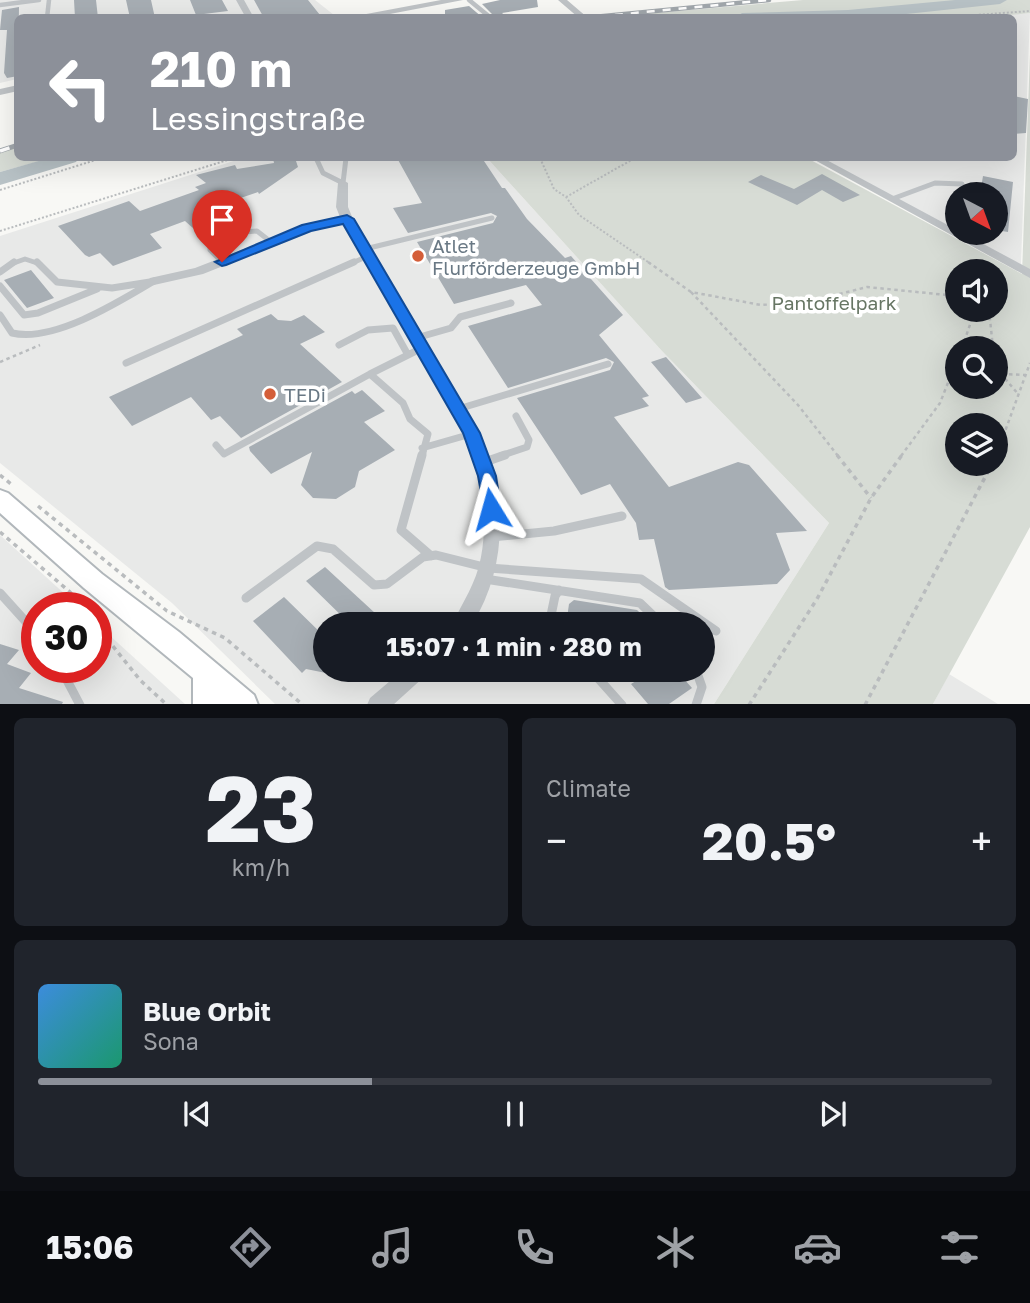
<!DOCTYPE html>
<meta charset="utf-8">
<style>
:root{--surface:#171b24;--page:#20242c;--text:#f1f3f6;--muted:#9ea1a6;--line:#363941;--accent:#8c9099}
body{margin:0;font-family:"Golos Text",sans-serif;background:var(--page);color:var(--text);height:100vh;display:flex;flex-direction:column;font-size:26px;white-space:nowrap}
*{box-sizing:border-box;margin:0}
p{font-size:23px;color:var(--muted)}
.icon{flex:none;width:38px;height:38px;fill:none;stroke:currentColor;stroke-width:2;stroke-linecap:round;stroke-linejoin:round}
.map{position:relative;height:704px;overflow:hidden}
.drawer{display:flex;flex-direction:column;gap:14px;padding:14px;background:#0d0f14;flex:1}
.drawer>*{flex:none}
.guide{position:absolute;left:14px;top:14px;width:1003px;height:147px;border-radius:10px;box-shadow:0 7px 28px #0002;background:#8c9099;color:#fff;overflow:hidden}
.needle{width:46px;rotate:139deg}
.controls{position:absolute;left:945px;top:182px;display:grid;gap:14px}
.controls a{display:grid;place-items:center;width:63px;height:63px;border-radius:50%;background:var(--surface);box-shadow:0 7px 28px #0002;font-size:35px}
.speed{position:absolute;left:21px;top:592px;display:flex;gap:14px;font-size:35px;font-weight:700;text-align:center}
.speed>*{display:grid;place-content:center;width:91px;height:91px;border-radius:50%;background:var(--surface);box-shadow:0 7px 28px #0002;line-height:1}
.speed .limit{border:10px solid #d22;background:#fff;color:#111}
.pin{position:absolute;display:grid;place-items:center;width:60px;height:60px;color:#fff;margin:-72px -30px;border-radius:50% 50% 50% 0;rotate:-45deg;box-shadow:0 0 7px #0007}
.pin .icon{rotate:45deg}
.me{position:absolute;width:77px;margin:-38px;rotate:352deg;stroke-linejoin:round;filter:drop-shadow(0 0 5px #0008)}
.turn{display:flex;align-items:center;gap:24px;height:147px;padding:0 21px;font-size:32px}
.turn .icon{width:91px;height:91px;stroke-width:2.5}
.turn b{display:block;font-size:49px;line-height:60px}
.big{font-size:52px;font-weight:700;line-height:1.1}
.drawer .tile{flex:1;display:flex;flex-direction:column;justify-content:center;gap:10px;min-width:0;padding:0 24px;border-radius:10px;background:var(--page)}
.drawer .dial{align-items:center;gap:0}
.dial b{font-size:91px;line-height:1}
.song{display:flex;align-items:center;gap:21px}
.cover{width:84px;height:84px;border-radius:10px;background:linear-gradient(135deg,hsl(210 70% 55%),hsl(160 70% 35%))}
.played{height:7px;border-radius:4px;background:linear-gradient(90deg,var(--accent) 35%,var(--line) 35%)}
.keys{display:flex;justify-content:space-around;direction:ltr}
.heat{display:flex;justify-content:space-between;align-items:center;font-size:38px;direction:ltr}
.drawer .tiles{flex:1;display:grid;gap:14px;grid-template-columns:1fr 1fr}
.tile:last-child{grid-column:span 2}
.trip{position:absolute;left:313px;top:612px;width:402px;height:70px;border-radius:35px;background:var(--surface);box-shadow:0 7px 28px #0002;font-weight:700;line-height:70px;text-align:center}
.tab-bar{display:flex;height:112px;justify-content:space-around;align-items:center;background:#090b0e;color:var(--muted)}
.tab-bar .icon{width:49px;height:49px}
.tab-bar .current{color:var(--accent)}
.tab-bar b{font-size:32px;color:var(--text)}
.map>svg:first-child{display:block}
.built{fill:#e8e9e8;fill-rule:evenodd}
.green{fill:#d7dcd5;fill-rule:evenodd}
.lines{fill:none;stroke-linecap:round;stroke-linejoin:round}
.river{fill:#b8c2c6;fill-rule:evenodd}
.building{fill:#a7aeb4}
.secondary-casing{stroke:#b1b7bb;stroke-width:4}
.path-far2{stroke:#b9bcbe;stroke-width:2;stroke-dasharray:2 2;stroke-linecap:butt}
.path-far1{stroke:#b9bcbe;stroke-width:2.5;stroke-dasharray:3.5 3.5;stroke-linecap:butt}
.path{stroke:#b9bcbe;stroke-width:3.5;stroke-dasharray:4.5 4.5;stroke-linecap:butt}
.service-far3{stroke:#bfc3c6;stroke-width:4.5}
.service-far2{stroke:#bfc3c6;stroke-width:5}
.service-far1{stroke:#bfc3c6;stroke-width:7}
.service{stroke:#bfc3c6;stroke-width:9}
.minor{fill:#bfc3c6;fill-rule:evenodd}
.tertiary{fill:#bfc3c6;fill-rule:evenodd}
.secondary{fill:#fff;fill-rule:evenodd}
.rail-far1-casing{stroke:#a1a7ac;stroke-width:4.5}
.rail-casing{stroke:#a1a7ac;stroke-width:5}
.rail-far1{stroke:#fff;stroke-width:2.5;stroke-dasharray:8;stroke-linecap:butt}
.rail{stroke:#fff;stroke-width:3.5;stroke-dasharray:10;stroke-linecap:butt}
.route{fill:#1a73e8;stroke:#114b97;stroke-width:2}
.poi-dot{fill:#d45e39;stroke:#fff;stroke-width:2.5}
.labels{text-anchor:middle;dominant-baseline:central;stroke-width:7;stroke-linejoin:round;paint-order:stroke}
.poi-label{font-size:19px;fill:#697884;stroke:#fff;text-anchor:start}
.park-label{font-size:19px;fill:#677664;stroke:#fff}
</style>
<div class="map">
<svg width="1030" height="705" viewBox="0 0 1030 705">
<rect width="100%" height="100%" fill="#f8f8f5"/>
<!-- built -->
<path class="built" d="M0,0H315L334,15L320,18H18L17,79L0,83Z
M1030,13L1021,263L1023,271L823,158H1013V18L980,17ZM957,194H996V233H957Z
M243,158H487L661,350L829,523L714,704H275L172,603L0,463V236ZM326,625H704V670H326Z
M0,535L79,607H37V667H96V623L185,704H0Z
M949,674L998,704H933Z"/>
<!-- green -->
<path class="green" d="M803,0H1030V13L980,18L610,17Z
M1030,54V527L933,704H714L829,523L661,350L487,158H807L1022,274ZM957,271H996V310H957ZM957,348H996V387H957ZM957,425H996V464H957Z
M17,147L18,158H51L0,172V153Z"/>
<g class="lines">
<!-- river -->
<path class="river" d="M955,0H1007L1000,4L869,18H735L742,13L848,10Z
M49,158H79L76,162L0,185V172Z"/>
</g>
<!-- building -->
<path class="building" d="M74,0H96L98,18H75Z
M126,0H151L155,18H130Z
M190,0H222L228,11L196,15Z
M254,0H308L320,15L264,18Z
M500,0H537L538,7L502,13L508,18H496L482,4Z
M469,6L483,18H445V10Z
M19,7L18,76L7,78L4,73L7,30H0L2,10Z
M1013,96L1028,99L1026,133L1013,134Z
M273,158H295L298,167L259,194L258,192L226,203L247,220L203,237L185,221L150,234L162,248L113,266L100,253L89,257L85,255L58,226L129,201L140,211L199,190L195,187L206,183L196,175L235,165L237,169L274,163Z
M397,158H482L502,188H505L527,219L565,258L571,256L591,279L623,315L599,335L649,396L642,398L649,406L614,417L669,487L738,462L749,465L807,531L776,533L790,570L777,584L669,590L665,587L654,539L639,540L636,523L610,484L581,495L517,398L610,370L614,362L606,358L508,388L468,326L542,305L526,285L454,304L417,242L493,223L497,216L491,213L408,233L393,208L422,203Z
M822,174L860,195L843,202L822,190L797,205L748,182L761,175L794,189Z
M983,176L1013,182L1008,232L996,230V194H980Z
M31,270L54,298L27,308L4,280Z
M271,314L278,320L291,321L304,315L325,332L300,344L342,382L241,438L220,416L211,420L191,397L132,426L109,397L243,335L237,329Z
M666,357L702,398L686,403L651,362Z
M362,390L385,411L364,422L395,450L359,471L355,487L336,499L313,498L301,485L312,452L271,474L250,451L249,447L352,391L355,394Z
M325,567L388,625H351L306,581Z
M284,597L326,638V673L306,669L302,673L253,621Z
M574,600L637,610L653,625H569L571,619L567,618L569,604Z
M0,644L19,650L7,664L31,673L19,688L63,702L62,704H0Z
M627,670H676L692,688L669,704H648L631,684L636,681Z"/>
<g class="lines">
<!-- secondary casing -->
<g class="secondary-casing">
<path id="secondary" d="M0,490L8,493L102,574L179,632L254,695L258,705H193V678L84,588L0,513Z"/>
</g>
<!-- path-far2 -->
<path class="path-far2" d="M935,18L1030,11
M540,158L554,189L566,197L579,215L651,264
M0,190L102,158
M566,197L635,158
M0,231L234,158"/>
<!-- path-far1 -->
<path class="path-far1" d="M648,262L691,292L761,305L808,302L867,287L957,296
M691,292L798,405L838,456
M989,310L993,348
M962,348L975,310
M0,362L40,345
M996,368L1019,395
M1002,374L1026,375
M901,456L940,403L957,360
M996,456L1030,363"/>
<!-- path -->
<path class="path" d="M837,455L871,498
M0,475L11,484
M38,506L167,611L225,638L303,705
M0,532L70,592L82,607
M96,625L140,680L167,705
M749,705L817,599L871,498L902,455
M865,705L992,464"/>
<!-- service-far3 -->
<path class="service-far3" d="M469,0L491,18
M0,5L39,0
M47,18L49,0"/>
<!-- service-far2 -->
<path class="service-far2" d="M316,158L323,173L343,183L346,158
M892,199L935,183L962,184
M365,249L492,218
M222,262L210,250V246L235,233L257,231L271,242
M11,264L25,259L40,264
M350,264L368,256"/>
<!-- service-far1 -->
<path class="service-far1" d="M37,262L57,282L112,288L150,282
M0,272L14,262
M0,286L24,315L38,313L97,289
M0,315L12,333C53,343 119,302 154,281
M416,338L451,328L460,317L511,303
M339,345L368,330L393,328L408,355
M126,363L354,262
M370,374L422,348
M458,409L608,364
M216,445L224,454L370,374L403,403L410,419L428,434L422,456
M422,448L471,434
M500,456L527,447L529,440L516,416"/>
<!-- service -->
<path class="service" d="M422,455L401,530L431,556
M482,463L505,455
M492,537L554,531L622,516
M485,579L640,603L663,625
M0,593L37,634
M246,598L317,546L333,549L374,585L387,584L423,557L436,555L488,568L641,579L716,631
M549,625L555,596L559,590
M60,667L80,705
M583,670L597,677L622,705
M696,670L702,687L696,705"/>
<!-- minor -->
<path class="minor" d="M236,0H244L254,18H246Z
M558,0H567L588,18H579Z
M811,158H823L957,230V233H963L1030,269V278Z
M343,180L348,183V207L353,219L473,421C507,486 511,561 472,625H452C463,601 476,584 481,557C496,476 452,410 413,344C389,304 366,264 344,223L311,231L203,274L154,285L148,281L150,278L195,268L303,226L340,217L336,207L338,183Z
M403,670H428L425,676L393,705H367L370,698Z"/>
<!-- tertiary -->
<path class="tertiary" d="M441,0H463L369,18H345Z
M18,85V91L0,95V89Z"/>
<!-- secondary -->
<use href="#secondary" class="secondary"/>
<!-- rail-far1 casing -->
<g class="rail-far1-casing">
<path id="rail-far1" d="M583,18L769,0"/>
</g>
<!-- rail casing -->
<g class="rail-casing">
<path id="rail" d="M0,151L18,145"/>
</g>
<!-- rail-far1 -->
<use href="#rail-far1" class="rail-far1"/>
<!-- rail -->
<use href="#rail" class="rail"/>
</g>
<!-- route -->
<path class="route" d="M347,215L354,219L480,433L496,476L501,509L498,514L491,516L485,514L478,476L463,433L343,224L311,231L226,265L222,266L215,262L302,225Z"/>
<!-- markers -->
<g class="poi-dot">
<circle cx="418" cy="256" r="7"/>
<circle cx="270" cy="394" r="7"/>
</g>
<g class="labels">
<!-- poi labels -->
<g class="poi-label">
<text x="432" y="245">Atlet<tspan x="432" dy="22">Flurförderzeuge GmbH</tspan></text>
<text x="284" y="394">TEDi</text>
</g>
<!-- park labels -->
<g class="park-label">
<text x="834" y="302">Pantoffelpark</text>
</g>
</g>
</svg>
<div class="controls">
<a><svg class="needle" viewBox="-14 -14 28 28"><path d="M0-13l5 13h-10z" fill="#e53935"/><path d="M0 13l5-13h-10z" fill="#9ea1a6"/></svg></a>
<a><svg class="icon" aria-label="sound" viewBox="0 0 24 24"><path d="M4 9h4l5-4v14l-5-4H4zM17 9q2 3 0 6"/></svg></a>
<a><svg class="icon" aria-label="search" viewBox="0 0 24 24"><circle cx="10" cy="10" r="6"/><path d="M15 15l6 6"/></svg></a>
<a><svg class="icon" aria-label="layers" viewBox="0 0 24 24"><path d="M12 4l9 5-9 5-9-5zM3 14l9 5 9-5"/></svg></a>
</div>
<div class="speed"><div class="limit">30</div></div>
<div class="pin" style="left:222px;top:262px;background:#d93025"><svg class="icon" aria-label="arrive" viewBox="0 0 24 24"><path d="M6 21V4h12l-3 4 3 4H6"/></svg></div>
<svg class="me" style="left:491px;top:509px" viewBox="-20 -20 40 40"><path d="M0-17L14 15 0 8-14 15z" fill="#1a73e8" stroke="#fff" stroke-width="4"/></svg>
<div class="trip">15:07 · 1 min · 280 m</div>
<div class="guide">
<div class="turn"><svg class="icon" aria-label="left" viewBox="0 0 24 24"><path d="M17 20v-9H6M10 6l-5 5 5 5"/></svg><div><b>210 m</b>Lessingstraße</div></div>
</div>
</div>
<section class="drawer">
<div class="tiles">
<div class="tile dial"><b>23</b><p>km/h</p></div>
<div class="tile"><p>Climate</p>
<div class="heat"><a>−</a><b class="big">20.5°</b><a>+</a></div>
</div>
<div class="tile">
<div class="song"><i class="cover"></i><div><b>Blue Orbit</b><p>Sona</p></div></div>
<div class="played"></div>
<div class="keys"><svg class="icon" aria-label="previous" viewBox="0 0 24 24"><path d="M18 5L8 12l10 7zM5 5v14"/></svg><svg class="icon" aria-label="pause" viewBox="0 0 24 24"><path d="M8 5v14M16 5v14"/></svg><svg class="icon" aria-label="next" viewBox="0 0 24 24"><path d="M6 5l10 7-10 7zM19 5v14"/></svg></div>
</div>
</div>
</section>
<nav class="tab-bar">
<b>15:06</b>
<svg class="icon current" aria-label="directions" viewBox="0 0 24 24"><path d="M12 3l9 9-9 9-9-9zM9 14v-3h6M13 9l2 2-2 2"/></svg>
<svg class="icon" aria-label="music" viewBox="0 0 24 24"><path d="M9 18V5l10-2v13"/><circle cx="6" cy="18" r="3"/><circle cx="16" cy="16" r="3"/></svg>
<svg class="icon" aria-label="phone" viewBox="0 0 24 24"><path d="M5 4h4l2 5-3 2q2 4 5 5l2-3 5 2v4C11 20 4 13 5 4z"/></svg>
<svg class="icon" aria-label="climate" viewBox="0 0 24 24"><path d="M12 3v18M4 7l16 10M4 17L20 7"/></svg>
<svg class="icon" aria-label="car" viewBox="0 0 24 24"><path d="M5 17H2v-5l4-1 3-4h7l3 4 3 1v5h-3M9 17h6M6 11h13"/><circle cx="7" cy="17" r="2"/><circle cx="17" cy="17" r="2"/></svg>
<svg class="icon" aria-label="filters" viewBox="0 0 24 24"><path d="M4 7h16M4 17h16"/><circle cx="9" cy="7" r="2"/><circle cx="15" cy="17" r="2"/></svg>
</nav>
